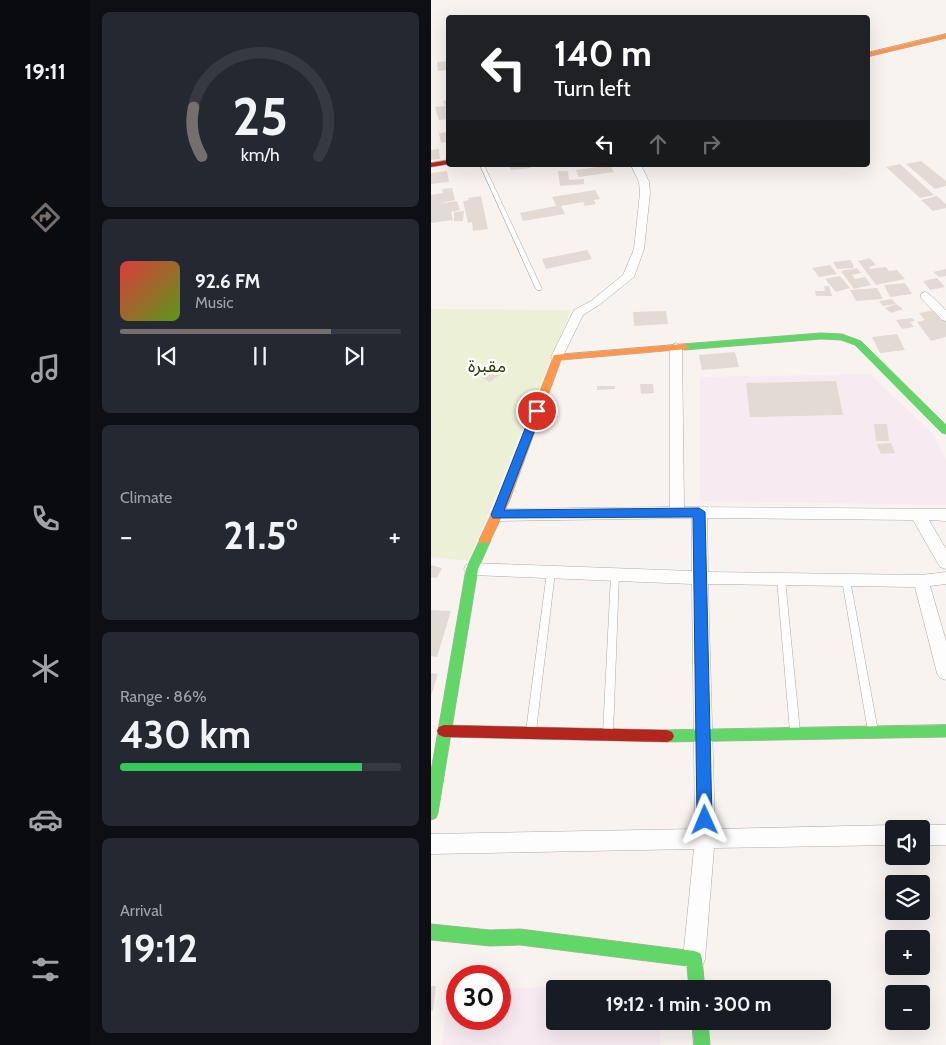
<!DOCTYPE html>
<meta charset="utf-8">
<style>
:root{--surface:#171b24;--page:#242831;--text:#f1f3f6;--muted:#9ea1a6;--line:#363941;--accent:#746f6c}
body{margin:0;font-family:Cabin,"Noto Sans Arabic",sans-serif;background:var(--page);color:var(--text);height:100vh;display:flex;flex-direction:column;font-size:19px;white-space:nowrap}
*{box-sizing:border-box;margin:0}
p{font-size:16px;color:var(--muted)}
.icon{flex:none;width:28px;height:28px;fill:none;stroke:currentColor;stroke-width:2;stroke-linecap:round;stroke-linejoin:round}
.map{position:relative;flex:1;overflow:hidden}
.side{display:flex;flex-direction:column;gap:12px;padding:12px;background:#0d0f14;width:341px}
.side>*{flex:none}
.top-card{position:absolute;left:15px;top:15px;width:424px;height:152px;border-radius:5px;box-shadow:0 5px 20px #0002;background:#202124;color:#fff;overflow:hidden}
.fabs{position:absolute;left:454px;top:820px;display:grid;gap:10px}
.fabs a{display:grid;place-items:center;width:45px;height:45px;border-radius:5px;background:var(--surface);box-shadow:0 5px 20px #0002;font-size:25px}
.speed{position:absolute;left:15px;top:965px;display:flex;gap:10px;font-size:25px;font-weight:700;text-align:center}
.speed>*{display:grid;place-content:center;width:65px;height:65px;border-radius:50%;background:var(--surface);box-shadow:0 5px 20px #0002;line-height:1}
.speed .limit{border:8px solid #d22;background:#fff;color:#111}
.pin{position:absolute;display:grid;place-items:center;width:42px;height:42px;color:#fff;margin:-21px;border:2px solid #fff;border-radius:50%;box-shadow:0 1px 5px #0007}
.me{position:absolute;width:55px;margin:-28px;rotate:359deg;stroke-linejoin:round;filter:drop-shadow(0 0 4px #0008)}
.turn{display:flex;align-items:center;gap:18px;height:105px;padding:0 25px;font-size:22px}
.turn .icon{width:65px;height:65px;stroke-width:2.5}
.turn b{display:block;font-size:35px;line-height:42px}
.lanes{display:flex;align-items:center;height:48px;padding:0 25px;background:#0003;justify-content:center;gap:25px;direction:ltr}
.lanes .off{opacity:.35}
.big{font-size:38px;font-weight:800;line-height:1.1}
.side .widget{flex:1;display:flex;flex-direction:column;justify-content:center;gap:8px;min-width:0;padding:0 18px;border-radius:8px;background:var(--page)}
.side .dial{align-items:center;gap:0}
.dial svg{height:130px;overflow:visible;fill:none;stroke:var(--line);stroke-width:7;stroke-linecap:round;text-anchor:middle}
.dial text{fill:var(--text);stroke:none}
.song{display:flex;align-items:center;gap:15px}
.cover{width:60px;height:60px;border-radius:8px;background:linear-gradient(135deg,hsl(0 70% 55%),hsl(90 70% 35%))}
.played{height:5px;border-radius:2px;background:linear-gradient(90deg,var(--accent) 75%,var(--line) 75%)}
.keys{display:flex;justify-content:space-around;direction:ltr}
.heat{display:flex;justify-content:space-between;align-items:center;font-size:28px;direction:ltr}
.charge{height:8px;border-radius:4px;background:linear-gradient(90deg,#34c759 86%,var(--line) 0)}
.trip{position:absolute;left:115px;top:980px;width:285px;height:50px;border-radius:5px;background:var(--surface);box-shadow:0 5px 20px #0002;font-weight:800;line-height:50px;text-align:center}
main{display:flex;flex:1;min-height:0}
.dock{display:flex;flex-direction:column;width:90px;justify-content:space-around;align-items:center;background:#090b0e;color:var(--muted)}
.dock .icon{width:35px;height:35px}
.dock .active{color:var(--accent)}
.dock b{font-size:22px;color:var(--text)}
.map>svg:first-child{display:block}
.education{fill:#f8eaf1}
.green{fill:#ebf0d6}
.building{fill:#e3dad3}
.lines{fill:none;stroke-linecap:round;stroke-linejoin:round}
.lane-casing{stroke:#aea9a6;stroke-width:1}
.street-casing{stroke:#aea9a6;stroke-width:1}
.fast-casing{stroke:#aea9a6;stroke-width:1}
.slow-casing{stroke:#aea9a6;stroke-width:1}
.jam-casing{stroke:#aea9a6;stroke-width:1}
.lane{fill:#fefdfd;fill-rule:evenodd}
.street{fill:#fefdfd;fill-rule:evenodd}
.fast{fill:#63d668;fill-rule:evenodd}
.slow{fill:#ff974d;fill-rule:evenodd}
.jam{fill:#b3261e;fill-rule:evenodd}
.route{fill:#1a73e8;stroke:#114b97}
.labels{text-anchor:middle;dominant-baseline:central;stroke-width:5;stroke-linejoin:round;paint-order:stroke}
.park-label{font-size:18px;fill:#2d3902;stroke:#fff}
</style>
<main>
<nav class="dock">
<b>19:11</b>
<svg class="icon active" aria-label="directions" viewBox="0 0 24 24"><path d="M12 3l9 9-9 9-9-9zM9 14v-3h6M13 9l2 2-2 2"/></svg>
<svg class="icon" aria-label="music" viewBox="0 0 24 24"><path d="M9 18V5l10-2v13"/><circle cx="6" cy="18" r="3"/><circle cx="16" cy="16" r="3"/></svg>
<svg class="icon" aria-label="phone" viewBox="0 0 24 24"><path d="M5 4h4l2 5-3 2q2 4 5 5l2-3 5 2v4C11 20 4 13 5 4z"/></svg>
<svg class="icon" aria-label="climate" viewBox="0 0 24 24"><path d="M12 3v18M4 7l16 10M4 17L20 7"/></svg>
<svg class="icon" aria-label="car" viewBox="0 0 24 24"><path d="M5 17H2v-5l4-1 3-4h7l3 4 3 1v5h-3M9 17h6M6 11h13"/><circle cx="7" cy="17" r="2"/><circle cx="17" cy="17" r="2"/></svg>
<svg class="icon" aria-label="filters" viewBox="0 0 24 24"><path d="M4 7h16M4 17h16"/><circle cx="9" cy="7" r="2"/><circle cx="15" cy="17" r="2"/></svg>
</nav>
<section class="side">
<div class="widget dial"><svg viewBox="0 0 100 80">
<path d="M14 69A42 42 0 1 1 86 69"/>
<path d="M14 69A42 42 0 0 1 9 39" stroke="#746f6c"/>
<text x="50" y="56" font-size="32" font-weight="700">25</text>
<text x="50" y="72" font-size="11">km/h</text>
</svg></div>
<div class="widget">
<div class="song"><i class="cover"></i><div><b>92.6 FM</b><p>Music</p></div></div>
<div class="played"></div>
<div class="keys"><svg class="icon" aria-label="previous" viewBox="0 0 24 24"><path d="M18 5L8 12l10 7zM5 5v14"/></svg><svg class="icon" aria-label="pause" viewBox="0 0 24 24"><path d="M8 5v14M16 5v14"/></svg><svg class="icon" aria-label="next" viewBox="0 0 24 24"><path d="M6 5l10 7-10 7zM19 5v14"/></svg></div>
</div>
<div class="widget"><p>Climate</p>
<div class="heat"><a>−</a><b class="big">21.5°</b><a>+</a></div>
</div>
<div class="widget"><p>Range · 86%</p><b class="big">430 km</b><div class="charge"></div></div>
<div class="widget"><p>Arrival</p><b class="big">19:12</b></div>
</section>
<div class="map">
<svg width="515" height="1045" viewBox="0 0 515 1045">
<rect width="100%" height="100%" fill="#f9f3f0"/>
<!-- education -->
<path class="education" d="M439,374L502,434L515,459V505L269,501V377Z
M227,980V989H124V1021H228L229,1045H11L18,989H26V1019H69V986H76L77,989Z"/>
<!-- green -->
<path class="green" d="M0,309L140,310L38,561L0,557Z"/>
<!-- building -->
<path class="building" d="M18,61V70L7,71L6,62Z
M18,100V119L8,120L4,107L14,106L12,101Z
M18,132V142L10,143L8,133Z
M8,149L9,159L0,160V150Z
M490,161L515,181V186L504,189L475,164Z
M469,164L503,195L489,198L455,167Z
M78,165H100V168L80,170Z
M179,165L183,172L148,177L145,170Z
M16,171L18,182L0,184V173Z
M127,171H137L138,180L153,179V184L129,186Z
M21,188L24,200L6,204L26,201L29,210L20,212L22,220L0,223V195L12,193L11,189Z
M164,190L169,199L163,200L165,204L154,206L152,202L130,206L134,214L92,221L89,213L125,206L121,197Z
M50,196L57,229L42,231L41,222L37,223L32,201L38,200L37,198Z
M506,196L515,204V208L502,211L490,200Z
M33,211L32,221H23V212Z
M156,250L161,259L115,269L111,259Z
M439,258L445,265L438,267L439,269L455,267L458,271L466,270L474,279L445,285L427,261Z
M420,260L423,268L406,269L402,262Z
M399,265L406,274L388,277L381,268Z
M426,268L430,273L421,275L424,279L434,277L440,285L423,289L410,271Z
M515,269V276L508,277L502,272Z
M409,276L419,288L405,292L394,279Z
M506,278L514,287L499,290L492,281Z
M474,283L481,294L459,297L453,285Z
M393,286H398L401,296H385L384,291H394Z
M446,288L452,299L425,301L419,290Z
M461,299L465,304L452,306L448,301Z
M465,304L472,309L460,313L454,308Z
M503,310L515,322V337L500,341L486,322L494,320L488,313Z
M235,311L237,324L203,326L202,312Z
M481,318L484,321L479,322L483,327L471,329L465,320Z
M466,334L474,350L449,353L441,337Z
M304,352L308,367L271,370L268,355Z
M64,368L72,372L59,382L51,378Z
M405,381L412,415L319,417L315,383Z
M209,384H222L223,393L210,394Z
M166,386H184V389L166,390Z
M443,424H456L458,441H445Z
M460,443L464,453L450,454L446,444Z
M0,565L11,568L6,578L0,577Z
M0,610L20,611L6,657L0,656Z
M0,673L7,674L0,696Z
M0,986H5L2,1011H0Z"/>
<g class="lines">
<!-- lane casing -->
<g class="lane-casing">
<path id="lane" d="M49,165H53L111,289L110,290H106L105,289Z
M120,569L123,570L124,572L105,731L103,734L100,735L97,734L95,731L116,572L117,570Z
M184,572L187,573L188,575L182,733L180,736L177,737L174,736L172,733L180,575L181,573Z
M350,576L353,577L354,579L369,732L367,735L364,736L361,735L359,732L346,579L347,577Z
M415,577L418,578L419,580L447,731L445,734L442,735L439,734L437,731L411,580L412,578Z"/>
</g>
<!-- street casing -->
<g class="street-casing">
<path id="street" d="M200,165H210L218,182L219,193L213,249L203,277L168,305L152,315L130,360H122L120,357L143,310L160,301L192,275L203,249L209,193L208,182Z
M494,292L498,294L515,310V321L511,320L490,298V294Z
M245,343L251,347L253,507L515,509V521L498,520L515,549V569L509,567L482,520L276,518L277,572L490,575L515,572V584L499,586L515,641V680L509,678L506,673L484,587L277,584L284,829L462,825L469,829H462V845L283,848L274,959L271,967L263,970L255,967L252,959L263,849L0,854V834L264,829L261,584L41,575L35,573L33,569L35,565L41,563L261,571V518L66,521L61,519L59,515L61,511L66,509L239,507V347Z
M490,825H515V845H490V829H483Z"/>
</g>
<!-- fast casing -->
<g class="fast-casing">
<path id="fast" d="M390,333L411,334L430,341L515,425V434L511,433L424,345L410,340L390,339L253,350L248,347L253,344Z
M54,536L58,537L60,540L47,569L7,813L5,818L0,820V771L35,569L50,537Z
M515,725V737L236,742L231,740L229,736L231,732L236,730Z
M0,924L59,930L89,929L263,951L269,953L271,959L274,989H258L256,966L89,945L59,946L0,940Z
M261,1021H277L279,1045H263Z"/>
</g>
<!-- slow casing -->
<g class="slow-casing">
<path id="slow" d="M515,34V38L436,57V53Z
M253,344L258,347L256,349L130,360L78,502L58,543H50L48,540L66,502L123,355Z"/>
</g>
<!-- jam casing -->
<g class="jam-casing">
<path id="jam" d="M18,160V164L0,167V163Z
M13,725L236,730L241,732L243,736L241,740L236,742L13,737L8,735L6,731L8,727Z"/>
</g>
<!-- lane -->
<use href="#lane" class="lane"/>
<!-- street -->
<use href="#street" class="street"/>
<!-- fast -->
<use href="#fast" class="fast"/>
<!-- slow -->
<use href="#slow" class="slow"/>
<!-- jam -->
<use href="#jam" class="jam"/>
</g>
<!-- route -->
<path class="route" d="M106,408L111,411L73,510L268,508L274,512L281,820L279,826L274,828L268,826L266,820L262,517L62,518L60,515L101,411Z"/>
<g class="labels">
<!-- park labels -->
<g class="park-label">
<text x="56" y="366">مقبرة</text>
</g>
</g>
</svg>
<div class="fabs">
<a><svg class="icon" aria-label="sound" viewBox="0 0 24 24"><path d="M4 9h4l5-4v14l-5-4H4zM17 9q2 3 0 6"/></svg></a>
<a><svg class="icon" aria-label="layers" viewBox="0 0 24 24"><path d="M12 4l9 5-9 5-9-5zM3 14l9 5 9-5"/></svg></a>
<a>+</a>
<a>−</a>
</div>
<div class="speed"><div class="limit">30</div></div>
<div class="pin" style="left:106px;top:411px;background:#d93025"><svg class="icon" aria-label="arrive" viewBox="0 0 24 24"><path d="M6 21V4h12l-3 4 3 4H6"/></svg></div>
<svg class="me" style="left:274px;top:820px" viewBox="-20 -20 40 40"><path d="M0-17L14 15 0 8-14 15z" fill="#1a73e8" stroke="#fff" stroke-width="4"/></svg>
<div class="trip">19:12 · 1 min · 300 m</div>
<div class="top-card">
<div class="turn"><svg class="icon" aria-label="left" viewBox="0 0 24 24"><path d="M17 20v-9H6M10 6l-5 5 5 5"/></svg><div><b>140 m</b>Turn left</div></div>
<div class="lanes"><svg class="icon" aria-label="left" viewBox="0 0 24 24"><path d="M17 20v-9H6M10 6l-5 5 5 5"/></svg><svg class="icon off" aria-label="ahead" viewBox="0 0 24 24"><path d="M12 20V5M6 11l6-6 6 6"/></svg><svg class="icon off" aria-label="right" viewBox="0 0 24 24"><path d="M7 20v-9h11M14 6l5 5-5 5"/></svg></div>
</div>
</div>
</main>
